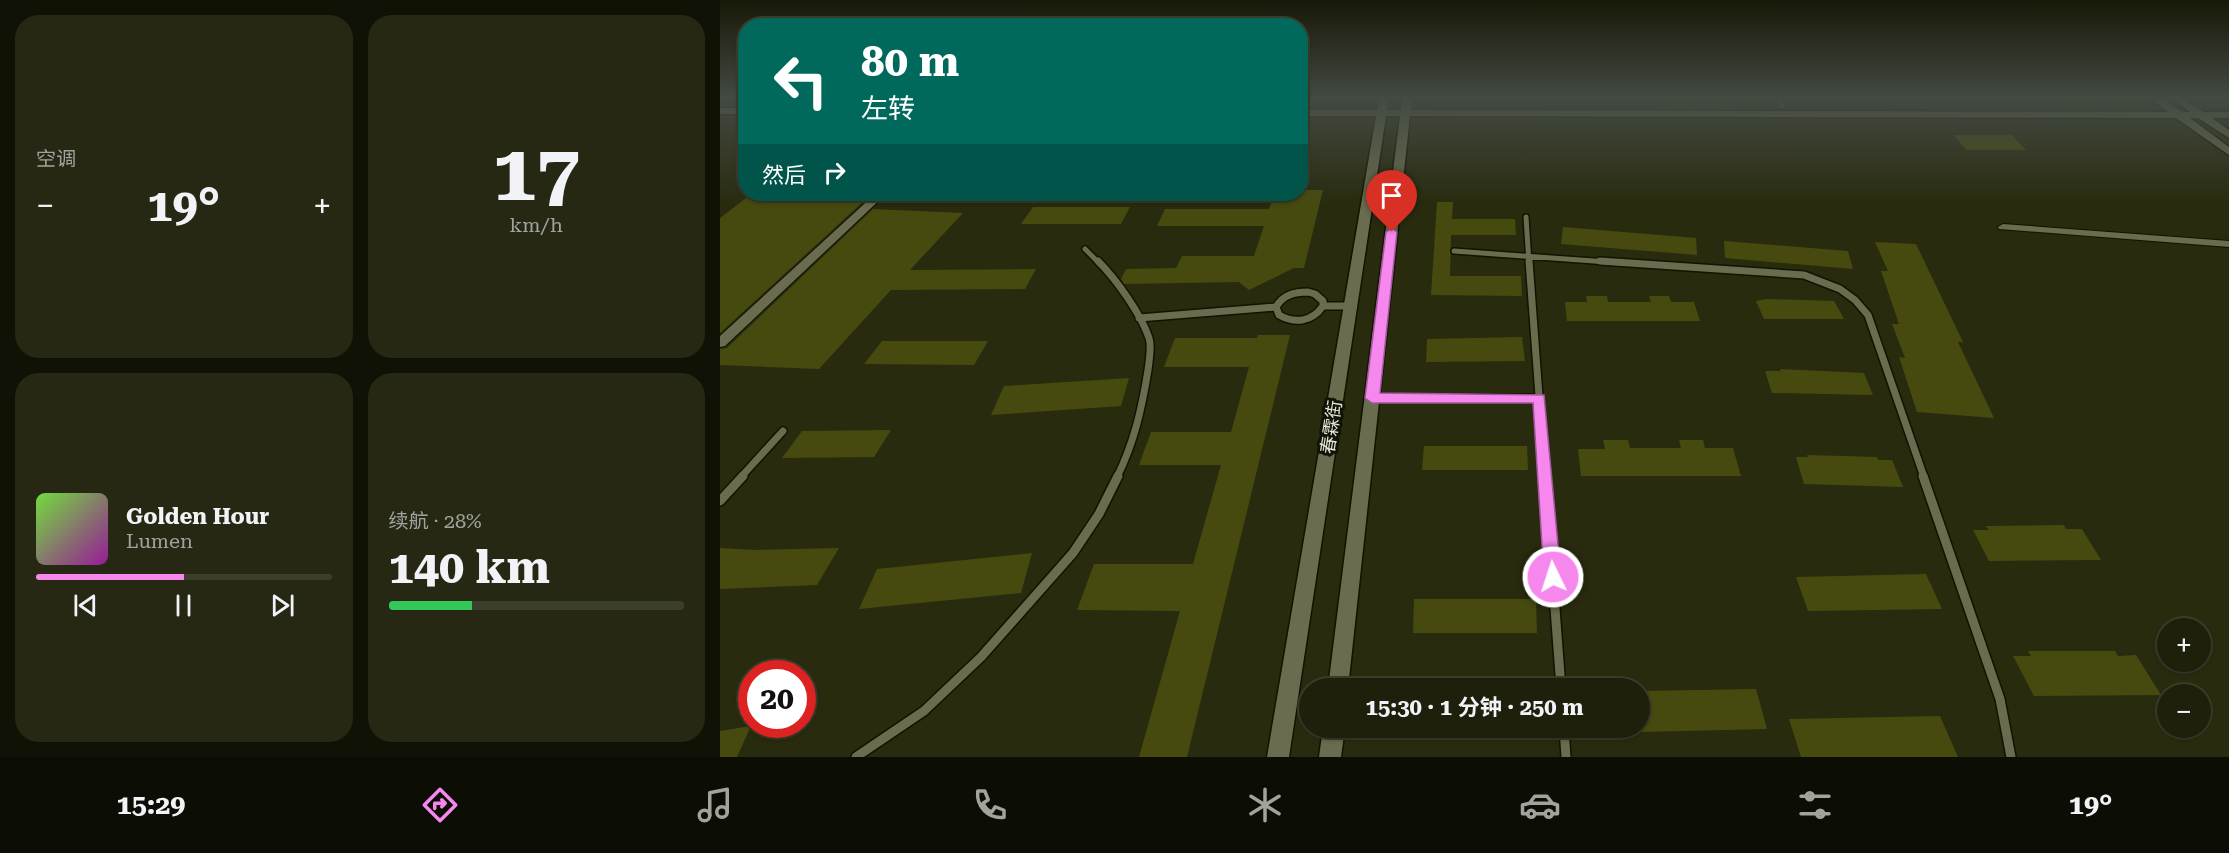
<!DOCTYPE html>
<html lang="zh">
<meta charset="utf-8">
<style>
:root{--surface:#1f200b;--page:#272814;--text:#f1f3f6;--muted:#a1a39d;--line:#3c3e2c;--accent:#f688ed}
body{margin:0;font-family:"Roboto Serif","Noto Sans SC",serif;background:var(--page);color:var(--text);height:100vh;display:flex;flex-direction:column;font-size:22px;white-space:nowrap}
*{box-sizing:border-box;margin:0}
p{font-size:20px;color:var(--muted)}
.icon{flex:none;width:33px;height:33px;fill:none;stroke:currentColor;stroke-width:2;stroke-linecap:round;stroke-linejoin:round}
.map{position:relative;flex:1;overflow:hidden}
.sheet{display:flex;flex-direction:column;gap:15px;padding:15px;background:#111206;width:720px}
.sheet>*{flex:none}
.top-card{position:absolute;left:18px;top:18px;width:570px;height:183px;border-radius:24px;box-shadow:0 2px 4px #0004,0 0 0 2px var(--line);background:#00695c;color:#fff;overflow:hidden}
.fabs{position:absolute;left:1437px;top:618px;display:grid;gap:12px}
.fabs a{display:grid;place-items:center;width:54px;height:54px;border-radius:50%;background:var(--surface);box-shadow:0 2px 4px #0004,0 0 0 2px var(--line);font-size:30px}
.speed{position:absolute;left:18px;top:660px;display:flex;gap:12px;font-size:30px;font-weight:700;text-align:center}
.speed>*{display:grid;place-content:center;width:78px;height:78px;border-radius:50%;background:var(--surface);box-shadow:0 2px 4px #0004,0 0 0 2px var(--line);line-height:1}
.speed .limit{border:9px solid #d22;background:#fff;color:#111}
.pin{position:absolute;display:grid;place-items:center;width:51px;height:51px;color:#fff;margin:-62px -26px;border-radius:50% 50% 50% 0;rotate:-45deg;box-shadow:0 0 6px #0007}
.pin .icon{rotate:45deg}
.me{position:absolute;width:66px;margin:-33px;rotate:356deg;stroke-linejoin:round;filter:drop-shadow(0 0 4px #0008)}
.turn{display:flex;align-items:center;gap:21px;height:126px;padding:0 24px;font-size:27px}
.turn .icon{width:78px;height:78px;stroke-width:2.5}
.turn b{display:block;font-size:42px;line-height:51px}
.then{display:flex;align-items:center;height:57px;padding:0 24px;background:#0003;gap:12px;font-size:22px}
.big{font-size:45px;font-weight:700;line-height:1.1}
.sheet .card{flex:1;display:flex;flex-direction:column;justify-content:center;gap:9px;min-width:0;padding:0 21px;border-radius:24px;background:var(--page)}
.sheet .dial{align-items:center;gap:0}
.dial b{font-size:78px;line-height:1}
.song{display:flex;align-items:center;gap:18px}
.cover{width:72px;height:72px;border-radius:9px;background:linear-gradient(135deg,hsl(100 70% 55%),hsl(300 70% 35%))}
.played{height:6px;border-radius:3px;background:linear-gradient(90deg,var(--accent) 50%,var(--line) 50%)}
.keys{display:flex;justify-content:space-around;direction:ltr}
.heat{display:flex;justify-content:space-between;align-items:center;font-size:33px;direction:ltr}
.charge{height:9px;border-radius:4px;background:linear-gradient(90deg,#34c759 28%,var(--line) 0)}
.sheet .tiles{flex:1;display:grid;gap:15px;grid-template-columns:repeat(2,1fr)}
.trip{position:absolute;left:579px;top:678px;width:351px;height:60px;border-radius:30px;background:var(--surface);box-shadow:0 2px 4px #0004,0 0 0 2px var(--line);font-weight:700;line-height:60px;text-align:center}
.menu{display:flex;height:96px;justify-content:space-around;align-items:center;background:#0c0d04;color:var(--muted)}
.menu .icon{width:42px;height:42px}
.menu .on{color:var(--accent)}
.menu b{font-size:27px;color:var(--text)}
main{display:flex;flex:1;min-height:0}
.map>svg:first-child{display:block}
.building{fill:#464a0f}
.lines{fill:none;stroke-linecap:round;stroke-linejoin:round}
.lane-far2-casing{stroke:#121300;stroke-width:8}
.lane-far1-casing{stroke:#121300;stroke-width:10}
.lane-casing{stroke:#121300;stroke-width:12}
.street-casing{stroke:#121300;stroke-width:2}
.secondary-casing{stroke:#121300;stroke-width:3}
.lane-far2{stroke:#696c4e;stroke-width:5}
.lane-far1{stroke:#696c4e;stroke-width:7}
.lane{stroke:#696c4e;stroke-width:9}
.street{fill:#696c4e;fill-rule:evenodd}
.secondary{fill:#696c4e;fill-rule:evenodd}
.route{fill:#f688ed;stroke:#a0589a;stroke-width:1.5}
.labels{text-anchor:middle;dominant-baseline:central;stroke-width:6;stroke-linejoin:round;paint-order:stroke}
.street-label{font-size:18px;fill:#e6e8d7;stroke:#121307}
</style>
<main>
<section class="sheet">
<div class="tiles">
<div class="card"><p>空调</p>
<div class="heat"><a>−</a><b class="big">19°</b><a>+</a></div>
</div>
<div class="card dial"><b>17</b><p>km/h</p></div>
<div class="card">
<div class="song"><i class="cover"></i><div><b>Golden Hour</b><p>Lumen</p></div></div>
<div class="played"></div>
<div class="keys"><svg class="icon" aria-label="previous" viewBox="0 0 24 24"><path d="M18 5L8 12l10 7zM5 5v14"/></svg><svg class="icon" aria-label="pause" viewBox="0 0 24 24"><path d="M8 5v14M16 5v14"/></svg><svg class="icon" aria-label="next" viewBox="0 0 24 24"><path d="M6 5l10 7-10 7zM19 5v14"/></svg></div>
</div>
<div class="card"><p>续航 · 28%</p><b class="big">140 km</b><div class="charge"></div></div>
</div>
</section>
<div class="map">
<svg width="1509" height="757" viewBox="0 0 1509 757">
<rect width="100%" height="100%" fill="#292b0f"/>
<!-- building -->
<path class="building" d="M1234,135H1292L1306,150H1246Z
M580,190H603L584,268H574L529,290L519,282L404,284L401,279L406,269L456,268L462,256H534L544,226H437L445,209H549L554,194H580Z
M30,195L145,200L0,333V218Z
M717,202H733L732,219H795L796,235H731L730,276H801L802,296L711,295Z
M313,207H410L401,224H301Z
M153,209L243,213L190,270L316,269L305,289L171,290L99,369L0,365V349L7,348Z
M843,227L976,238L977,255L841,244Z
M1004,241L1128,251L1133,269L1005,258Z
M1155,242L1196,244L1243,342H1238L1274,418L1197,412L1179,357L1185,358L1172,324H1179L1161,271H1168Z
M866,296H887L888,302H931L929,296H949L951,302H974L980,321H847L845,302H867Z
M1046,299L1114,301L1124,319H1044L1036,301Z
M538,335H570L467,757H419L460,611L357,610L374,564H473L501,465H419L431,432H511L529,367H444L455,338H537Z
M802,337L805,361L706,362L707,339Z
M162,341H268L254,365L144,364Z
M1060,369L1144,373L1153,395L1052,393L1045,371H1061Z
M409,378L401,406L271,415L284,386Z
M171,430L154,457L62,458L82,431Z
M883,440H908L910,448H961L959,440H983L985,448H1013L1021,476H861L858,449H885Z
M704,446H807L808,470H702Z
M1087,455L1157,457L1158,460H1172L1183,487L1084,484L1076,457H1088Z
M1344,525L1346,529H1362L1381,560L1269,561L1253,530H1269L1266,526Z
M0,548L36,550L119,548L97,585L0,589Z
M312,553L301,593L139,609L157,569Z
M1206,574L1222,609L1088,611L1076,577Z
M694,599H816L817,633H693Z
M1308,651H1395L1398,656L1416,655L1441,695L1314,696L1293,656H1311Z
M1036,689L1047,729L920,732V691Z
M1220,716L1238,757H1081L1069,719Z
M31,726L17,757H0V731Z"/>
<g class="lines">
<!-- lane-far2 casing -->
<g class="lane-far2-casing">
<path id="lane-far2" d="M1057,98L1062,106
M806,217L809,263
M365,249L379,263
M734,251L902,263"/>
</g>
<!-- lane-far1 casing -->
<g class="lane-far1-casing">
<path id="lane-far1" d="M378,261C396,279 421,314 429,338C432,347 429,361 428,370C422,408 414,443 397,477
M809,261L825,477
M880,261L1084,275L1120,289L1135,300L1148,315L1204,477
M588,292L595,294L603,301V306C592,322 575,324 559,315L556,307C563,295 574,292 588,292Z
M603,306H630
M419,318L556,307
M652,398H819
M21,477L63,431"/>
</g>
<!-- lane casing -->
<g class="lane-casing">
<path id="lane" d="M825,476L841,688
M1203,476L1280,699L1291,757
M0,501L23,476
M844,728L846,757
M136,757L204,711L261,657L353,553L379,514L398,476"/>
</g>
<!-- street casing -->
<g class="street-casing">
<path id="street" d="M155,194H166L5,346L0,347V336Z
M1283,224L1509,241V247L1279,229L1278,227Z"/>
</g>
<!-- secondary casing -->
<g class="secondary-casing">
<path id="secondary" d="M659,98H669L667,110H681L682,98H692L691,110L1448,112L1431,98C1449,97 1453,112 1470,112L1452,98H1463L1483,112H1509V118H1492L1509,130V138L1478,118H1470L1509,147V155L1456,118L690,116L628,688H608L680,116H666L569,757H547L656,116H580V110H657Z
M0,108H26V114H0Z
M603,728H625L621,757H599Z"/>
</g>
<!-- lane-far2 -->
<use href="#lane-far2" class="lane-far2"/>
<!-- lane-far1 -->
<use href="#lane-far1" class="lane-far1"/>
<!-- lane -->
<use href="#lane" class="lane"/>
<!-- street -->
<use href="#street" class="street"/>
<!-- secondary -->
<use href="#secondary" class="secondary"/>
</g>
<!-- sky -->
<linearGradient id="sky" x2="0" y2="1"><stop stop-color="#171808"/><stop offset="0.48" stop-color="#434a42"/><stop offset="1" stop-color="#434a42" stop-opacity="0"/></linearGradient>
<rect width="1509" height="204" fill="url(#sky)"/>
<!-- route -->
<path class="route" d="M672,228L677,232L660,393L824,395L841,577L839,582L833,584L827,582L824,577L813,403H652L645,398L666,232Z"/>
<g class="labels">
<!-- street labels -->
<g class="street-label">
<text transform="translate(611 427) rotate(-81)">春霖街</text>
</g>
</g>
</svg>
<div class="fabs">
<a>+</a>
<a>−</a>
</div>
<div class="speed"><div class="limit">20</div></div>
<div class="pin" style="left:672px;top:232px;background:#d93025"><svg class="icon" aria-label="arrive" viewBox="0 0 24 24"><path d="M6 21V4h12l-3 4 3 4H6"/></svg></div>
<svg class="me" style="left:833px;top:577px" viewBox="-20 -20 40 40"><circle r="17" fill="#f688ed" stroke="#fff" stroke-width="3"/><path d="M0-11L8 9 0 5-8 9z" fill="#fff"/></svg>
<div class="trip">15:30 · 1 分钟 · 250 m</div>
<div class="top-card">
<div class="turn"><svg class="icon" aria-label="left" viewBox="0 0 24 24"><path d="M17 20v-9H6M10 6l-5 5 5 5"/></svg><div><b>80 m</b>左转</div></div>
<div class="then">然后<svg class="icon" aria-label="right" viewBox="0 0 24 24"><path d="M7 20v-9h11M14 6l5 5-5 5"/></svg></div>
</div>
</div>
</main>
<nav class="menu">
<b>15:29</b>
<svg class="icon on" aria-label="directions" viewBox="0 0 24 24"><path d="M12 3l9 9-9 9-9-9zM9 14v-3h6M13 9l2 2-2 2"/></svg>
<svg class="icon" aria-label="music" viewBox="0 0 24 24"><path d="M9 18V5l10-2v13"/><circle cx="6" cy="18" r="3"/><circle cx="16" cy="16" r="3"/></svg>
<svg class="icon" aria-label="phone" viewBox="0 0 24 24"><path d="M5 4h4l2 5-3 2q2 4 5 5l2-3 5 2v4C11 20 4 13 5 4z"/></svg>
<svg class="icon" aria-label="climate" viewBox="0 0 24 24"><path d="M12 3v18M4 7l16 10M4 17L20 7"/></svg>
<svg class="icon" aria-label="car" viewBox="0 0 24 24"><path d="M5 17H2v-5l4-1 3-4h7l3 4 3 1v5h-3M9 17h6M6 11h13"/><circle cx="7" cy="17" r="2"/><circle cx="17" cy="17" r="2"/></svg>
<svg class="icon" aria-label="filters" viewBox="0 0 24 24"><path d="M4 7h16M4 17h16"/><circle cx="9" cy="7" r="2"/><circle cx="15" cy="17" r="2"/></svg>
<b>19°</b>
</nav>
